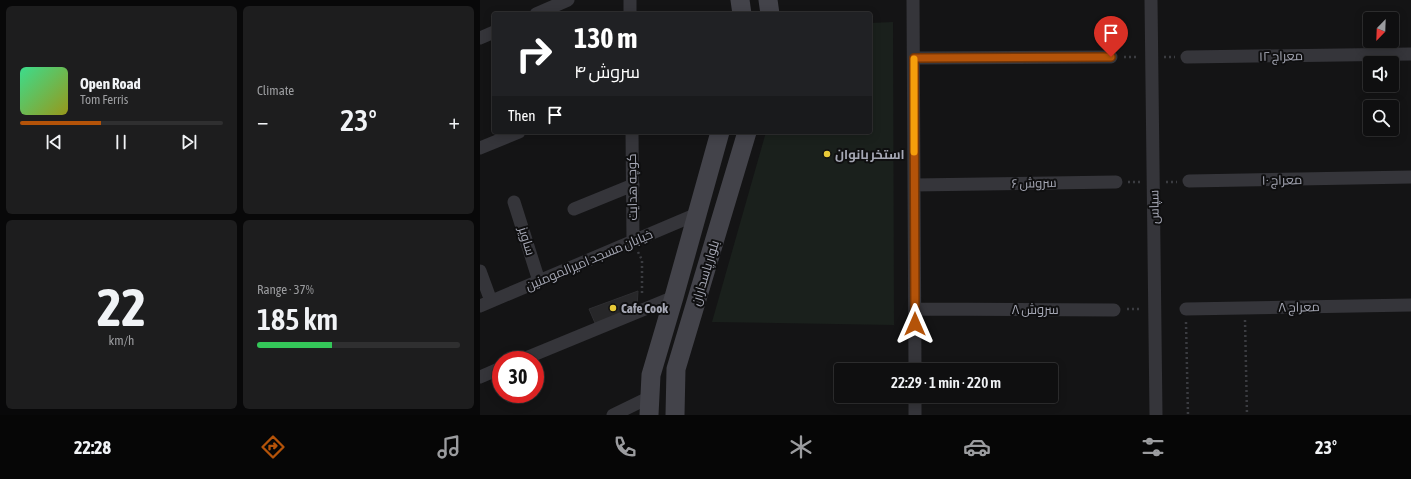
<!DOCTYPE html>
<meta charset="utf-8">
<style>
:root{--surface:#0f0f10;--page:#1d1d1e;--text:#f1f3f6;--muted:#9b9c9f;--line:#2f2f30;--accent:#b45309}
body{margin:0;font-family:"Asap Condensed",Cairo,sans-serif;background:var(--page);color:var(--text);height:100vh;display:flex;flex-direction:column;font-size:15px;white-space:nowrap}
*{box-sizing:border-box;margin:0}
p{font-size:13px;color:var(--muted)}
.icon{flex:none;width:22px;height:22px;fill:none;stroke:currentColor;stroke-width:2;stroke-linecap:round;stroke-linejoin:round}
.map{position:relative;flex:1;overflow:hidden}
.panel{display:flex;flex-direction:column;gap:6px;padding:6px;background:#080809;width:480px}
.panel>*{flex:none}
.top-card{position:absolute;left:12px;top:12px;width:380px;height:122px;border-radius:4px;box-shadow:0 2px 10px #0003,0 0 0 1px var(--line);background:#202124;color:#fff;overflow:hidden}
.needle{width:26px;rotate:203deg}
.fabs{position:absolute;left:883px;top:12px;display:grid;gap:8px}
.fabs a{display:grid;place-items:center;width:36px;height:36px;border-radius:4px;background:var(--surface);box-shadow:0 2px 10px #0003,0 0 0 1px var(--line);font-size:20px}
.speed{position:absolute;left:12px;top:351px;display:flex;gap:8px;font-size:20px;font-weight:700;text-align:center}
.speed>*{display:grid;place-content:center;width:52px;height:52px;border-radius:50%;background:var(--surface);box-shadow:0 2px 10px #0003,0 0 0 1px var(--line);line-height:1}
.speed .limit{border:6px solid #d22;background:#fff;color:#111}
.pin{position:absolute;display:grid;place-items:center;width:34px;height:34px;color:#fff;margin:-41px -17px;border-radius:50% 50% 50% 0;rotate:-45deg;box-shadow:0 0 4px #0007}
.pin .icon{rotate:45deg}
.me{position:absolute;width:44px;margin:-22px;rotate:0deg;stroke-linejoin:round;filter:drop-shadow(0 0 3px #0008)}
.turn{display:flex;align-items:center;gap:14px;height:84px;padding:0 16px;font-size:18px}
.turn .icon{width:52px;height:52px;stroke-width:2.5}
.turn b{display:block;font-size:28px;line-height:34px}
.then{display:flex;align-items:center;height:38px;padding:0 16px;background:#0003;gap:8px;font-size:15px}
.big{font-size:30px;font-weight:600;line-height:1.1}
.panel .widget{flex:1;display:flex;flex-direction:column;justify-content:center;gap:6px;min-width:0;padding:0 14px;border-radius:6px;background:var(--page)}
.panel .dial{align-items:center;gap:0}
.dial b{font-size:52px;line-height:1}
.song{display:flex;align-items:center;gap:12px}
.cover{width:48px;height:48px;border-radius:6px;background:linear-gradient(135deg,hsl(150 70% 55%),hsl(60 70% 35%))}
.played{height:4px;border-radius:2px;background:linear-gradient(90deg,var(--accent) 40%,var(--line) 40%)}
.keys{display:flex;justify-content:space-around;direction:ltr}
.heat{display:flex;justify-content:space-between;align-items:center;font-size:22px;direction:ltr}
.charge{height:6px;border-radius:3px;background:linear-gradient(90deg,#34c759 37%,var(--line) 0)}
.panel .tiles{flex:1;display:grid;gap:6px;grid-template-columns:repeat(2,1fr)}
.trip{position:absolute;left:354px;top:363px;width:224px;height:40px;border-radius:4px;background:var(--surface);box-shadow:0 2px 10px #0003,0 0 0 1px var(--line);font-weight:600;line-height:40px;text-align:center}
.tabs{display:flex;height:64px;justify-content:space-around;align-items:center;background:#060606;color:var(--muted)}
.tabs .icon{width:28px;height:28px}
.tabs .current{color:var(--accent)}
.tabs b{font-size:18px;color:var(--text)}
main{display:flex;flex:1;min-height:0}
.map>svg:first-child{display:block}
.green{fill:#1a201c}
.building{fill:#272729;stroke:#2e2e31}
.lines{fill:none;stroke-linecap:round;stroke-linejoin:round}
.path{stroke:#3b3c41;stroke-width:2.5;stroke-dasharray:2 3;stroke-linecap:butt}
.street{stroke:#35353a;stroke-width:13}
.secondary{stroke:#43434a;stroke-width:19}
.route-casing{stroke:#753606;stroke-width:10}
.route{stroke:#b45309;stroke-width:7}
.slow{stroke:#f59e0b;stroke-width:7}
.poi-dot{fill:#e8ca38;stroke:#0f0f10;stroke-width:1.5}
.labels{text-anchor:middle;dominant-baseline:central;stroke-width:4;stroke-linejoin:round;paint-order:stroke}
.street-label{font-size:13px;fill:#a6a8b5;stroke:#0f0f10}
.poi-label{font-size:13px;font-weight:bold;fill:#a6a8b5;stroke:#0f0f10;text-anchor:start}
</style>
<main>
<section class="panel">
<div class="tiles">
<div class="widget">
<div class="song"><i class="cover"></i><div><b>Open Road</b><p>Tom Ferris</p></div></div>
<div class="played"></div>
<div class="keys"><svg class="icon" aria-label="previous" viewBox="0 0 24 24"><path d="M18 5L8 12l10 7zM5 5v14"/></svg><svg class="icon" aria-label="pause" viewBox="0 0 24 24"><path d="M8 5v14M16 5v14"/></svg><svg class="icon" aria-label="next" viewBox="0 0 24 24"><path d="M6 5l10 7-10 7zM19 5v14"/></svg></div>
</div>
<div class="widget"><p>Climate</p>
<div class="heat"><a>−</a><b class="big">23°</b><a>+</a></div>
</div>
<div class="widget dial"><b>22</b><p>km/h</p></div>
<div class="widget"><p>Range · 37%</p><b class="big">185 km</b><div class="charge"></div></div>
</div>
</section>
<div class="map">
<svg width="931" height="415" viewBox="0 0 931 415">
<rect width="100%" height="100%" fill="#141415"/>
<!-- green -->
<path class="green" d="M413,22L414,325L232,322L286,132H390V23Z"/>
<!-- building -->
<path class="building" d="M158,291L157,307L115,323L109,309Z"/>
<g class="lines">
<!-- path -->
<path class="path" d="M644,57H659
M684,57H695
M648,182H661
M686,182H697
M158,252L162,260V296
M647,309H662
M765,320L767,415
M706,322L708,415"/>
<!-- street -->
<path class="street" d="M150,0V14
M433,0L435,370
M671,0L676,415
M56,14L88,0
M0,38L14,32
M707,57L931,54
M434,58L631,57
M152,132L153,241
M0,148L39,132
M709,181L931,177
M434,185L636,182
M34,202L59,281
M94,209L153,185
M0,271L11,301
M0,306L217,214
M435,309L634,310
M706,309L931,305
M41,360L194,297
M0,377L21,368
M435,396V415
M133,415L170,397"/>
<!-- secondary -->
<path class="secondary" d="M260,0L262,14
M288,0L290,14
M169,415L171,375L194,297L240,132
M195,415L196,369L267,132"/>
</g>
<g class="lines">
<!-- route casing -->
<g class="route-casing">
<path id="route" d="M435,324L434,58L631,57"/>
</g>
<!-- route -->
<use href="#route" class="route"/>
<!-- slow -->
<path class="slow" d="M434,59V152"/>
</g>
<!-- markers -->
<g class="poi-dot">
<circle cx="347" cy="154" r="4"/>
<circle cx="133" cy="308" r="4"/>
</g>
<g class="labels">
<!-- street labels -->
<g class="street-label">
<text transform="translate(801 56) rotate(-1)">معراج ۱۲</text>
<text transform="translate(802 180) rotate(-1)">معراج ۱۰</text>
<text transform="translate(554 183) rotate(-1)">سروش ۶</text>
<text transform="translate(152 187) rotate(-91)">کوچه هدایت</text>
<text transform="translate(674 207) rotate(-91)">سپاس</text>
<text transform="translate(47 241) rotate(73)">ساویز</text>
<text transform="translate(109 260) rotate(-23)">خیابان مسجد امیرالمومنین</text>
<text transform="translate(225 273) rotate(-73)">بلوار پاسداران</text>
<text transform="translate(819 307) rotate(-1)">معراج ۸</text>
<text x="555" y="309">سروش ۸</text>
</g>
<!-- poi labels -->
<g class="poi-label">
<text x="355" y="154">استخر بانوان</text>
<text x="141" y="308">Cafe Cook</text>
</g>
</g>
</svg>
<div class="fabs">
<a><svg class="needle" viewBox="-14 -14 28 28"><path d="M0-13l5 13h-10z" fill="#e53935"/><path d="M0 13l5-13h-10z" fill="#9b9c9f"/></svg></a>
<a><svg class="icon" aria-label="sound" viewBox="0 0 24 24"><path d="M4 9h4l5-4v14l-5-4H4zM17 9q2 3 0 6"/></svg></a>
<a><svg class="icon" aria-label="search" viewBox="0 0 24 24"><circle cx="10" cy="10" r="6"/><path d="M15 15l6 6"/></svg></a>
</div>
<div class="speed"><div class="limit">30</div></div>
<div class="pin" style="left:631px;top:57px;background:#d93025"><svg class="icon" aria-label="arrive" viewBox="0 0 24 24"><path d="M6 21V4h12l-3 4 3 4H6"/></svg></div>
<svg class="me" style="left:435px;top:324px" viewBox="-20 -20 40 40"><path d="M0-17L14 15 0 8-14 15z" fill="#b45309" stroke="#fff" stroke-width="4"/></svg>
<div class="trip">22:29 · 1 min · 220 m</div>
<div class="top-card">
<div class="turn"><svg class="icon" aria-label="right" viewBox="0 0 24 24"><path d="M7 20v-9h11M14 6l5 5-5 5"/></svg><div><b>130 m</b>سروش ۴</div></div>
<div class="then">Then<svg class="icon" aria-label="arrive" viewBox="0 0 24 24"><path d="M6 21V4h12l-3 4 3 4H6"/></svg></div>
</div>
</div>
</main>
<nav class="tabs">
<b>22:28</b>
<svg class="icon current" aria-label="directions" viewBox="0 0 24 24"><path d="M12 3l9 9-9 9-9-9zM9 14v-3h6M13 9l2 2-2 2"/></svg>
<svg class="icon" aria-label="music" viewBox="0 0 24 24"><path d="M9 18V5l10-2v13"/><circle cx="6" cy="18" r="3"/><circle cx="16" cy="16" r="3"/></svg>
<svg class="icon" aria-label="phone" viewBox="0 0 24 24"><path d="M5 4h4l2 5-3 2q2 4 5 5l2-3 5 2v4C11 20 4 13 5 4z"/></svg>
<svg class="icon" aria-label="climate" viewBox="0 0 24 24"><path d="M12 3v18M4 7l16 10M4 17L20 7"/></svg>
<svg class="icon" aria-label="car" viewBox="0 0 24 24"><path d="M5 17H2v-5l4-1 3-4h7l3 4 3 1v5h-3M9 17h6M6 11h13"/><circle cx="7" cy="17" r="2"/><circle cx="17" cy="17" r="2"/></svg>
<svg class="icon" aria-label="filters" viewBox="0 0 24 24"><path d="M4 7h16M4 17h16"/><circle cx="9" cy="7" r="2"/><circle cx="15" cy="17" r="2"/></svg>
<b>23°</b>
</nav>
